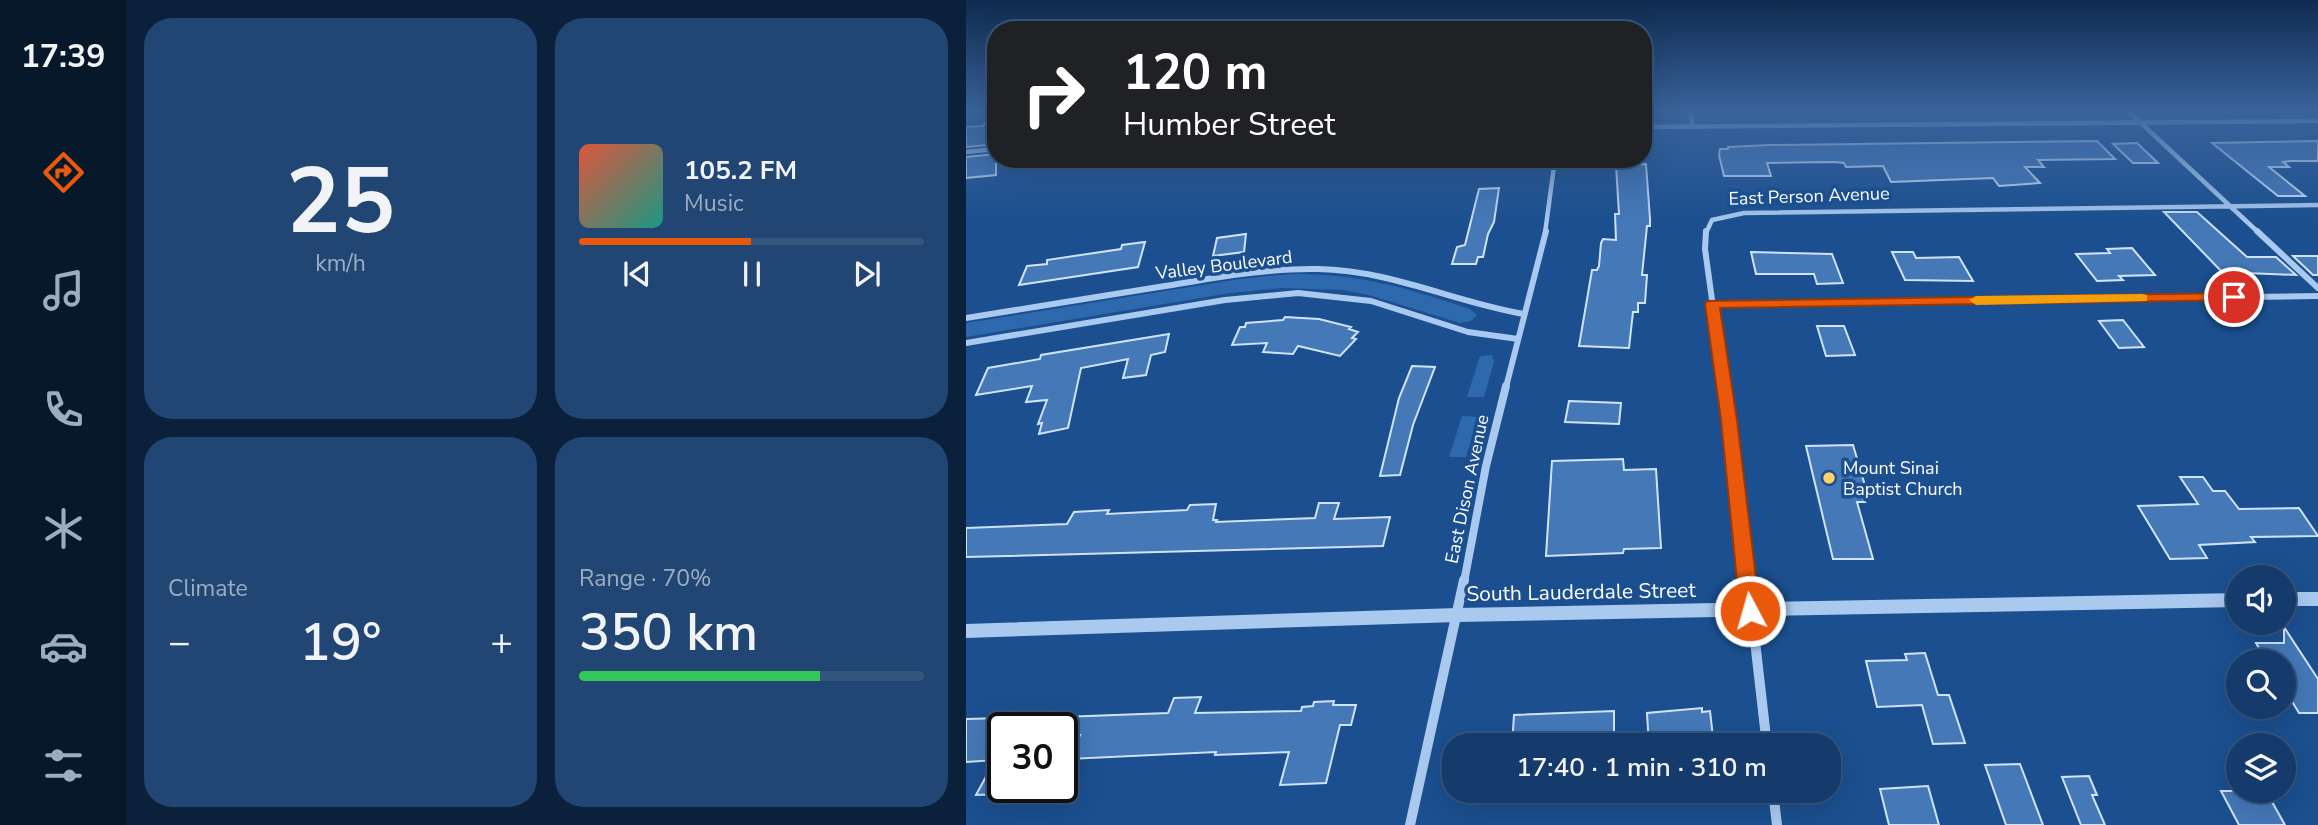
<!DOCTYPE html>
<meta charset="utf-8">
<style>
:root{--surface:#143b6b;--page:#214673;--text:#f1f3f6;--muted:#9dadc1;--line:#33557e;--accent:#ea580c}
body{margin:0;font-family:"Nunito Sans",sans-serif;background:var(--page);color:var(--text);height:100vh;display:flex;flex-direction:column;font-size:26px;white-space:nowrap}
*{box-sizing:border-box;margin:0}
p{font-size:23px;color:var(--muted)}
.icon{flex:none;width:38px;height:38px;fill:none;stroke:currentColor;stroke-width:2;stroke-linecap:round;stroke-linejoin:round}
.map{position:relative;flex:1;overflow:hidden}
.side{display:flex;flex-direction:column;gap:18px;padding:18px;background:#0b203b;width:840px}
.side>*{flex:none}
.hud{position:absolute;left:21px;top:21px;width:665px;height:147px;border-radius:28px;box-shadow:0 7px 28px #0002,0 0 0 2px var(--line);background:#202124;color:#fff;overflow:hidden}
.buttons{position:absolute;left:1260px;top:565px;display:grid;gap:14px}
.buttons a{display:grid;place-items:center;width:70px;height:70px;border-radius:50%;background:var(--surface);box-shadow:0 7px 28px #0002,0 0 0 2px var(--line);font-size:35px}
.speed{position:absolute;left:21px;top:712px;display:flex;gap:14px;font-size:35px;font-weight:700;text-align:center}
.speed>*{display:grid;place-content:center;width:91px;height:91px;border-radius:50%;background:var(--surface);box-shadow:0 7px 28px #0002,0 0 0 2px var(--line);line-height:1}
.speed .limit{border:4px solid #111;border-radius:10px;background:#fff;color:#111}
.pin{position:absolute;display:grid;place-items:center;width:60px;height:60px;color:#fff;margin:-30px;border:4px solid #fff;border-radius:50%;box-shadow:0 2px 7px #0007}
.me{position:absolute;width:77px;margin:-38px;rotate:354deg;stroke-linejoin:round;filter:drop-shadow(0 0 5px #0008)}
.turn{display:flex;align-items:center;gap:24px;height:147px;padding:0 21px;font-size:32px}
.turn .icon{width:91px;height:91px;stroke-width:2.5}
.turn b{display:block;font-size:49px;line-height:60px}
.big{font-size:52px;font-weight:600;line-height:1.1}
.side .widget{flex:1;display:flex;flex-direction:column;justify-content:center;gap:10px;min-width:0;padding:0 24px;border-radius:28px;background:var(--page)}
.side .dial{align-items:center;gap:0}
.dial b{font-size:91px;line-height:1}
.song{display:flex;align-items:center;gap:21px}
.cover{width:84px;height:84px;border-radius:10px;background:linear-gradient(135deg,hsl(10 70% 55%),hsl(170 70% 35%))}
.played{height:7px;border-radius:4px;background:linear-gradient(90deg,var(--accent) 50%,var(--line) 50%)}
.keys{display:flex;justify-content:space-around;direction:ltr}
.heat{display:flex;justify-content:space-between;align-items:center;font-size:38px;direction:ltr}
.charge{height:10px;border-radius:5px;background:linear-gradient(90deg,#34c759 70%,var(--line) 0)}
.side .tiles{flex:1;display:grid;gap:18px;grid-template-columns:repeat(2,1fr)}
.trip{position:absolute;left:476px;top:733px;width:399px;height:70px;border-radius:28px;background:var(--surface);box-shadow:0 7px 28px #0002,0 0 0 2px var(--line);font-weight:600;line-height:70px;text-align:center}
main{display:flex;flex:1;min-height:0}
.tabs{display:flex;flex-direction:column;width:126px;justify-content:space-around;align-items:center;background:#08182b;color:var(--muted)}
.tabs .icon{width:49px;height:49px}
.tabs .active{color:var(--accent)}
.tabs b{font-size:32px;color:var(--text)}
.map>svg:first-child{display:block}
.green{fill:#2e69ad}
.building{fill:#4478b7;stroke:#cfe3fa;stroke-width:2}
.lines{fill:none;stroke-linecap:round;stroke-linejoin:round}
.minor-far3{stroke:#a9c9ee;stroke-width:4.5}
.minor-far2{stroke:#a9c9ee;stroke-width:6}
.minor-far1{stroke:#a9c9ee;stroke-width:8}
.minor{stroke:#a9c9ee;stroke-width:10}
.tertiary{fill:#a9c9ee;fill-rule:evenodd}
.route{fill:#ea580c;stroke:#983908;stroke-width:2}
.slow{fill:#f59e0b}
.poi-dot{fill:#ffd166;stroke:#1b4f8f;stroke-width:2.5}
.labels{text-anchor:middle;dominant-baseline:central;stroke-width:7;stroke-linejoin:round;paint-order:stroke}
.street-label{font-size:18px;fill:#fff;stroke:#1b4f8f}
.poi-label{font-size:18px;fill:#fff;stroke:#1b4f8f;text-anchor:start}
.near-street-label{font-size:21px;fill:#fff;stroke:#1b4f8f}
</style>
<main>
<nav class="tabs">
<b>17:39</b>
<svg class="icon active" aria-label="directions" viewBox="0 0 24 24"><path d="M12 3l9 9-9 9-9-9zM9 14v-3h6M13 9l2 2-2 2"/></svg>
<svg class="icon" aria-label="music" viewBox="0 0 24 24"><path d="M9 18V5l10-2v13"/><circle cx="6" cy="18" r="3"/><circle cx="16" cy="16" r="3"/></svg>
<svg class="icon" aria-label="phone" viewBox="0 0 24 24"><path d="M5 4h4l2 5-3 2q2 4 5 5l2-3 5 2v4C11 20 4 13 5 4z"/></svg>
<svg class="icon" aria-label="climate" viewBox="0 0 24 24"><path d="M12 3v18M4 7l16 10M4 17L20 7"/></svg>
<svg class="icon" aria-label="car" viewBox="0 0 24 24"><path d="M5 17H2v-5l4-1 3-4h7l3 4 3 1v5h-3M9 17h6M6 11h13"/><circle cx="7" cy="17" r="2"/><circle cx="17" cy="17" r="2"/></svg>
<svg class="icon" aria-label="filters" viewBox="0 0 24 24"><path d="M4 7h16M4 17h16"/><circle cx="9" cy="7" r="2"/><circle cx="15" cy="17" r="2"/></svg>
</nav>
<section class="side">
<div class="tiles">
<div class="widget dial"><b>25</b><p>km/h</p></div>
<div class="widget">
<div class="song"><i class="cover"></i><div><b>105.2 FM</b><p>Music</p></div></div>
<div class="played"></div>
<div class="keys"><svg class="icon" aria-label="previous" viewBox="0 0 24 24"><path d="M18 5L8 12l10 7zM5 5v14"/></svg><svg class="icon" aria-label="pause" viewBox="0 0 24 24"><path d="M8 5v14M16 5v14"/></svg><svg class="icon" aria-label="next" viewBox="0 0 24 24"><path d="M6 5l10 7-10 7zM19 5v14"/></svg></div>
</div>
<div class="widget"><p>Climate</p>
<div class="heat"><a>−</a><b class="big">19°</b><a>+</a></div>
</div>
<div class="widget"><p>Range · 70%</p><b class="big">350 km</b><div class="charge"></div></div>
</div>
</section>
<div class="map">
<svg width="1352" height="825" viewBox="0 0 1352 825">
<rect width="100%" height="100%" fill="#1b4f8f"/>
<!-- green -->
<path class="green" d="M325,274C391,273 442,288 504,309L511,315L505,321L494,323L403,295L376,290L315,288L264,293L0,337V323L274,279Z
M526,355L528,362L518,397H501L514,356Z
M496,416L512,417L500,457H483Z"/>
<!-- building -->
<path class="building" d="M30,110V144L0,147V127L17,126Z
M1131,141L1149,159L1072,160L1078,167H1059L1074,183L1033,186L1027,178L925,182L917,166L880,167L878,163L868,162L801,163L805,176H758L753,155L754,149H762V147L803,145Z
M1352,141V161H1325L1317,162L1323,167H1303L1339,196H1312L1246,143Z
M1171,143L1192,163H1167L1147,144Z
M30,154V175L0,178V157Z
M680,164L684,219V226H681L676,275H681L679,303H672V312H667L663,348L613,346L626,270H631L633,266L635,243L637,239L650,240L649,214H653L650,165Z
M533,188L528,222L522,234L517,257H512L510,264H486L491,247L499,245L513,189Z
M1198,212H1231L1281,257H1310L1330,275L1256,272Z
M280,234L278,252L247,256L251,238Z
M179,242L172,267L53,285L61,266L81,264V260L155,249L156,245Z
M1166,248L1189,275L1153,276L1157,280L1131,281L1110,254L1144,253L1141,249Z
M785,252L866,254L877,283L851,284L848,274H790Z
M926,252H947L950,258L993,257L1007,281L939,280Z
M1327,256H1352V275H1347Z
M319,317L353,319L385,327L383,329L392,332L386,338L390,339L374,356L332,346L327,354L297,352L301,343L266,345L274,327H279L280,323L317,320Z
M1157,320L1178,347L1153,348L1133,321Z
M851,326H878L889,355L860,356Z
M203,334L199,352L185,355L180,375L157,378L162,359L115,368L102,428L73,434L76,423L72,424L81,400L60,402L66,386L10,395L22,368L74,359L75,355Z
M446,366L469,367L447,425L434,475L414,476L433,398Z
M603,401L655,403L653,424L599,422Z
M887,445L903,499L897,498L899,502H891L907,559H867L840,446Z
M657,459L658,470L690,469L695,548L658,549L657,553L580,556L586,461Z
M1214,477H1237L1247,491H1259L1273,509L1333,508L1352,536L1285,537L1289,542L1233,545L1241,558L1204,559L1172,506L1232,504Z
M353,503H373L368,519L424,517L417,546L0,557V528L101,524L108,512L143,510L141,514L221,510L224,505L250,504L247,520H251L250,522L349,518Z
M1318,627L1352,679V713H1333L1318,688V662H1301L1290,643H1318Z
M959,653L972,695H983L999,743L967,744L956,705L911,707L900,661L941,660L939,654Z
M235,697L229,713L335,711L336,707L347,706L348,702L368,701L367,705H390L385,725H374L360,783L314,785L323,752L249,755L250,752L103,759L114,735H96V717L202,713L208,698Z
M736,708V712L744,711L748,746H683L681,713Z
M648,711V746H546L548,715Z
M37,718V794L10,795L29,760L0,762V719Z
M1054,764L1077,825H1040L1019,765Z
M1123,776L1131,795H1126L1139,825H1115L1096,777Z
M962,786L973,825H923L914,789Z
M1255,791H1300L1319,825H1273Z"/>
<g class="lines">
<!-- minor-far3 -->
<path class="minor-far3" d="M724,110L727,127
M1161,110L1293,233
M677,127L1352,121
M0,152L30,149
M579,233L589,159
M740,233L746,220L778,213L1352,205"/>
<!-- minor-far2 -->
<path class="minor-far2" d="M740,231L739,249L758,387
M1291,231L1352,288
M746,304L1352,296
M0,318C66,307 133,297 199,286C249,278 301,268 352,269C424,270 488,302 558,314
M0,343L259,300L332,293L405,301L502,332L552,339
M540,387L580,231"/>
<!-- minor-far1 -->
<path class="minor-far1" d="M758,386L782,582
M498,582L520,466L540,386"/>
<!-- minor -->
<path class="minor" d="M782,580L801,746
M807,791L811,825
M444,825L498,580"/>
<!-- tertiary -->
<path class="tertiary" d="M1318,592H1352V606H1318Z
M1272,593V607L491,622L0,638V624L491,608Z"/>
</g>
<!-- sky -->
<linearGradient id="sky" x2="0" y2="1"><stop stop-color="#0f2b4f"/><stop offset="0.49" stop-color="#39639b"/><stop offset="1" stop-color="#39639b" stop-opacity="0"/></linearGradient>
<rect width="1352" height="225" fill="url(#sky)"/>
<!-- route -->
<path class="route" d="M1268,293L1272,294V300L754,308L771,420L794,611L791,617L784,620L777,617L774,611L755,420L739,304L741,301Z"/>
<!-- slow -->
<path class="slow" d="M1176,294L1181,295V301L1010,305L1003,300L1010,296Z"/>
<!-- markers -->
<circle class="poi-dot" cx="863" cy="478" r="7"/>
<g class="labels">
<!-- street labels -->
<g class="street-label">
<text transform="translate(843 196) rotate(-2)">East Person Avenue</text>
<text transform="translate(258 265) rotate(-7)">Valley Boulevard</text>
<text transform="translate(501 489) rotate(-78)">East Dison Avenue</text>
</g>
<!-- poi labels -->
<g class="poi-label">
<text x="877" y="468">Mount Sinai<tspan x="877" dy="21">Baptist Church</tspan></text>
</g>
<!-- near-street labels -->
<g class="near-street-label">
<text transform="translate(615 592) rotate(-1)">South Lauderdale Street</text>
</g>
</g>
</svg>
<div class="buttons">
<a><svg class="icon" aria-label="sound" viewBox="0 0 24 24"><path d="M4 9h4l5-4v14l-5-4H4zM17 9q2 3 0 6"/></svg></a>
<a><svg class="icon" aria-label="search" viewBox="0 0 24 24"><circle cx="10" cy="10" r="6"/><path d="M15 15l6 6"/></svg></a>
<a><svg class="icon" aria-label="layers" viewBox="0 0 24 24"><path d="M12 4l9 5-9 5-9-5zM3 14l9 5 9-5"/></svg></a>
</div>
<div class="speed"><div class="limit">30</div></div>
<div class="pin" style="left:1268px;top:297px;background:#d93025"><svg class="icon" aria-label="arrive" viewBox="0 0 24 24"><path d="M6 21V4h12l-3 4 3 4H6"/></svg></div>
<svg class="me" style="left:784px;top:611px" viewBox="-20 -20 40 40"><circle r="17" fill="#ea580c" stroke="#fff" stroke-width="3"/><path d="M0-11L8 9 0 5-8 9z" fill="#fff"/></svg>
<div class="trip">17:40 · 1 min · 310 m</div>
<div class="hud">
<div class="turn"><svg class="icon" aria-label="right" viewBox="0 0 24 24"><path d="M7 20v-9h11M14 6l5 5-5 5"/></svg><div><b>120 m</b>Humber Street</div></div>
</div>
</div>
</main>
